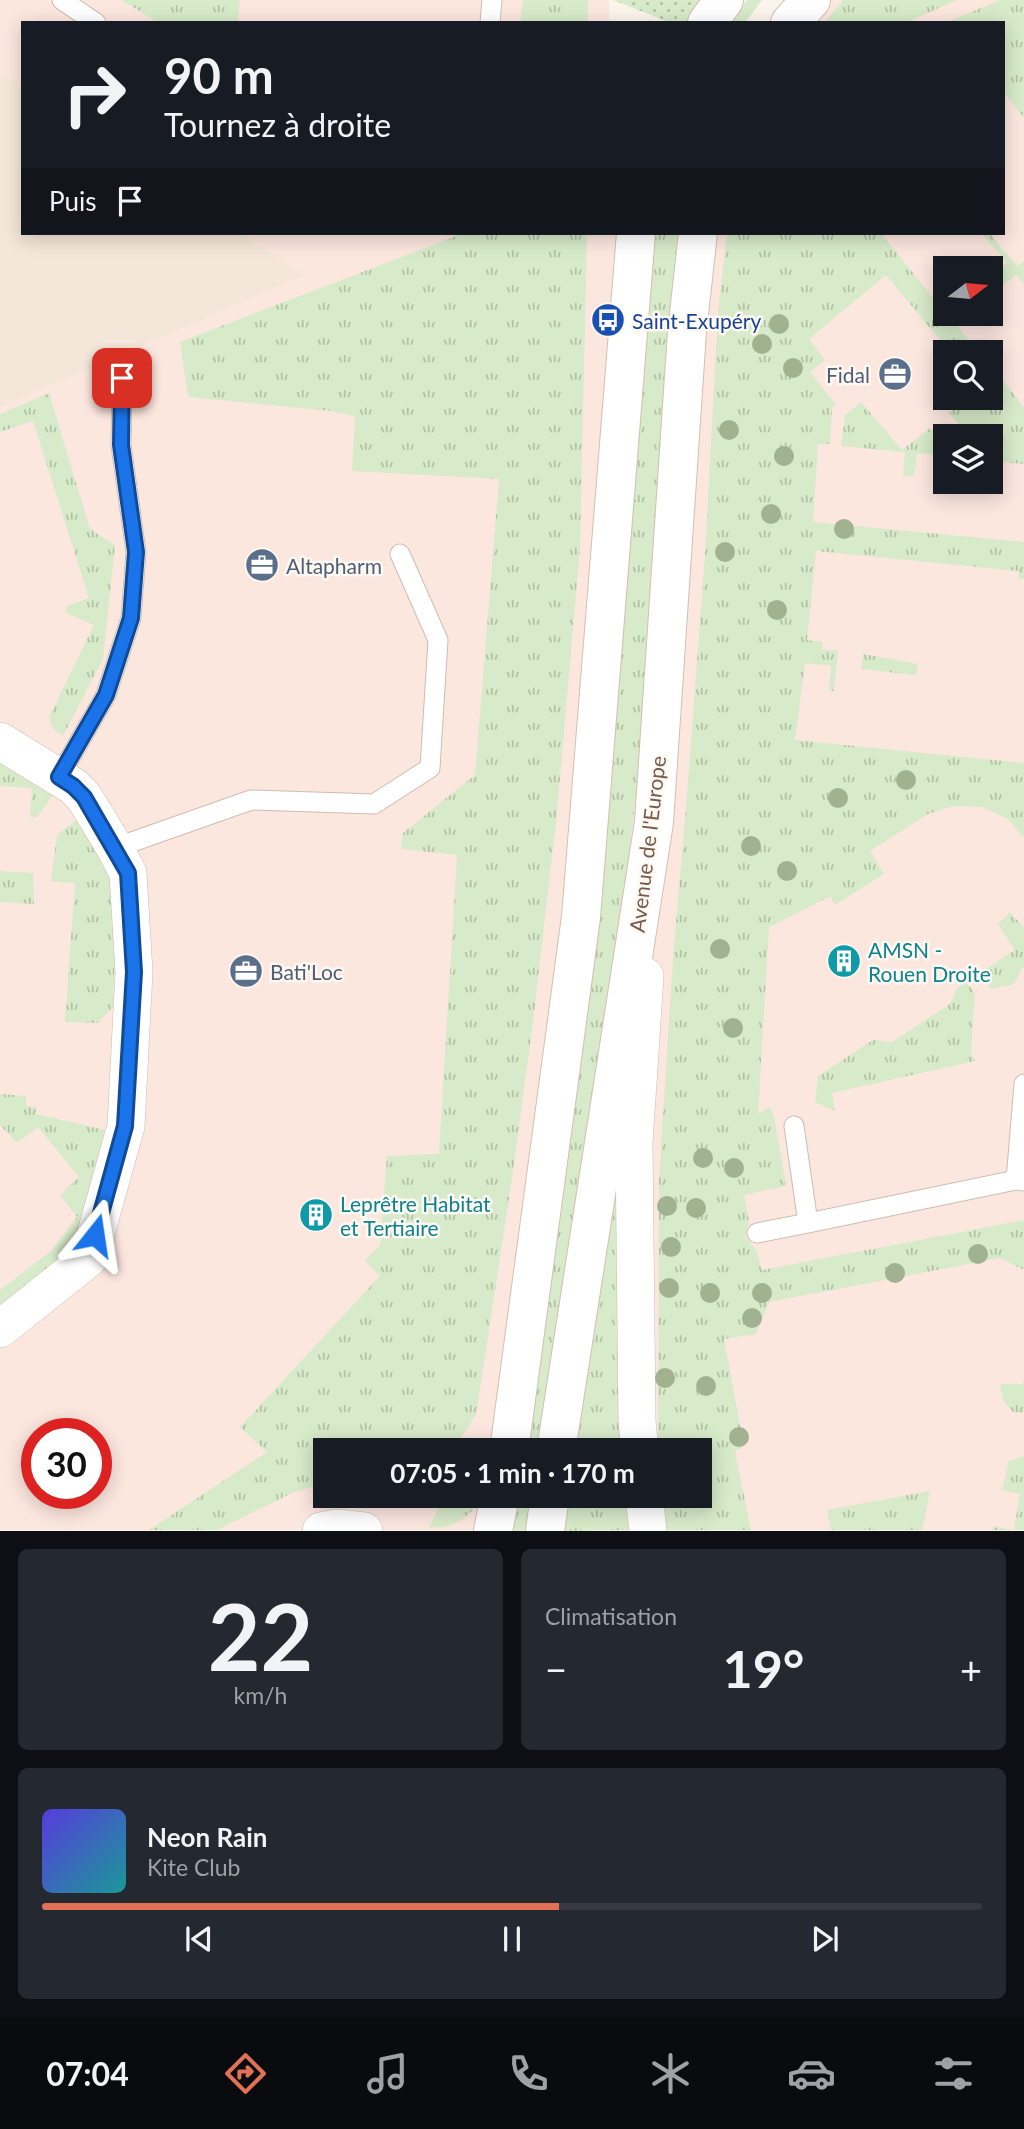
<!DOCTYPE html>
<html lang="fr">
<meta charset="utf-8">
<style>
:root{--surface:#171b24;--page:#242831;--text:#f1f3f6;--muted:#9ea1a6;--line:#363941;--accent:#e17255}
body{margin:0;font-family:Lato,sans-serif;background:var(--page);color:var(--text);height:100vh;display:flex;flex-direction:column;font-size:26px;white-space:nowrap}
*{box-sizing:border-box;margin:0}
p{font-size:23px;color:var(--muted)}
.icon{flex:none;width:38px;height:38px;fill:none;stroke:currentColor;stroke-width:2;stroke-linecap:round;stroke-linejoin:round}
.map{position:relative;height:1531px;overflow:hidden}
.drawer{display:flex;flex-direction:column;gap:18px;padding:18px;background:#0d0f14;flex:1}
.drawer>*{flex:none}
.banner{position:absolute;left:21px;top:21px;width:984px;height:214px;border-radius:0px;box-shadow:0 4px 18px #0003;background:#171b24;color:var(--text);overflow:hidden}
.needle{width:46px;rotate:74deg}
.controls{position:absolute;left:933px;top:256px;display:grid;gap:14px}
.controls a{display:grid;place-items:center;width:70px;height:70px;border-radius:0px;background:var(--surface);box-shadow:0 4px 18px #0003;font-size:35px}
.speed{position:absolute;left:21px;top:1418px;display:flex;gap:14px;font-size:35px;font-weight:700;text-align:center}
.speed>*{display:grid;place-content:center;width:91px;height:91px;border-radius:50%;background:var(--surface);box-shadow:0 4px 18px #0003;line-height:1}
.speed .limit{border:10px solid #d22;background:#fff;color:#111}
.pin{position:absolute;display:grid;place-items:center;width:60px;height:60px;color:#fff;margin:-30px;border-radius:14px;box-shadow:0 4px 10px #0006}
.me{position:absolute;width:77px;margin:-38px;rotate:15deg;stroke-linejoin:round;filter:drop-shadow(0 0 5px #0008)}
.turn{display:flex;align-items:center;gap:24px;height:147px;padding:0 28px;font-size:32px}
.turn .icon{width:91px;height:91px;stroke-width:2.5}
.turn b{display:block;font-size:49px;line-height:60px}
.then{display:flex;align-items:center;height:66px;padding:0 28px;background:#0003;gap:14px;font-size:26px}
.big{font-size:52px;font-weight:700;line-height:1.1}
.drawer .widget{flex:1;display:flex;flex-direction:column;justify-content:center;gap:10px;min-width:0;padding:0 24px;border-radius:10px;background:var(--page)}
.drawer .dial{align-items:center;gap:0}
.dial b{font-size:91px;line-height:1}
.song{display:flex;align-items:center;gap:21px}
.cover{width:84px;height:84px;border-radius:10px;background:linear-gradient(135deg,hsl(250 70% 55%),hsl(180 70% 35%))}
.played{height:7px;border-radius:4px;background:linear-gradient(90deg,var(--accent) 55%,var(--line) 55%)}
.keys{display:flex;justify-content:space-around;direction:ltr}
.heat{display:flex;justify-content:space-between;align-items:center;font-size:38px;direction:ltr}
.drawer .tiles{flex:1;display:grid;gap:18px;grid-template-columns:1fr 1fr}
.widget:last-child{grid-column:span 2}
.trip{position:absolute;left:313px;top:1438px;width:399px;height:70px;border-radius:0px;background:var(--surface);box-shadow:0 4px 18px #0003;font-weight:700;line-height:70px;text-align:center}
.dock{display:flex;height:112px;justify-content:space-around;align-items:center;background:#090b0e;color:var(--muted)}
.dock .icon{width:49px;height:49px}
.dock .current{color:var(--accent)}
.dock b{font-size:32px;color:var(--text)}
.map>svg:first-child{display:block}
.residential{fill:#f4e7d9}
.commercial{fill:#fce7df;fill-rule:evenodd}
.grass{fill:url(#grass-tufts)}
.garden{fill:url(#garden-dots)}
.lines{fill:none;stroke-linecap:round;stroke-linejoin:round}
.service-casing{stroke:#cebdb0;stroke-width:21}
.minor-casing{stroke:#cebdb0;stroke-width:38}
.secondary-casing{stroke:#d4bfb0;stroke-width:40}
.service{stroke:#fff;stroke-width:19}
.minor{stroke:#fff;stroke-width:37}
.secondary{stroke:#fff;stroke-width:38}
.tree{fill:#a1b290}
.route-casing{stroke:#114b97;stroke-width:18}
.route{stroke:#1a73e8;stroke-width:12}
.labels{text-anchor:middle;dominant-baseline:central;stroke-width:5;stroke-linejoin:round;paint-order:stroke}
.transit-label{font-size:21px;fill:#164399;stroke:#fef9f2;text-anchor:start}
.service-label{font-size:21px;fill:#4e5e75;stroke:#fef9f2;text-anchor:start}
.street-label{font-size:21px;fill:#775c4e;stroke:#fef9f2}
.culture-label{font-size:21px;fill:#0d838f;stroke:#fef9f2;text-anchor:start}
</style>
<div class="map">
<svg width="1024" height="1531" viewBox="0 0 1024 1531">
<defs>
<pattern id="grass-tufts" width="24" height="20" patternUnits="userSpaceOnUse" patternTransform="scale(1.75)"><rect width="24" height="20" fill="#d7eac9"/><path d="M3 7l-1-3M5 7V3M7 7l1-3M15 17l-1-3M17 17v-4M19 17l1-3" fill="none" stroke="#b3c1a5"/></pattern>
<pattern id="garden-dots" width="8" height="8" patternUnits="userSpaceOnUse" patternTransform="scale(1.75)"><rect width="8" height="8" fill="#d7eac9"/><path d="M2 2h.1M6 6h.1" fill="none" stroke="#b3c1a5" stroke-width="1.8" stroke-linecap="round"/></pattern>
</defs>
<rect width="100%" height="100%" fill="#fcf5eb"/>
<!-- residential -->
<path class="residential" d="M0,73L23,88V233H242L306,275L0,408Z"/>
<!-- commercial -->
<path class="commercial" d="M0,0H609V23H23V88L0,73Z
M822,0H1024V1530H0V408L305,275L242,233H1003V23H788ZM945,268H990V313H945ZM945,352H990V397H945ZM945,436H990V481H945ZM37,1433H96V1493H37ZM326,1451H700V1496H326Z"/>
<!-- grass -->
<path class="grass" d="M122,0H240L238,23H158Z
M523,0H588V23H520Z
M747,0H762L745,23H729Z
M843,0H957L905,23H824Z
M1000,0H1024V118L1003,92V23H945Z
M464,233H587L580,547L557,813L533,1022L511,1185L476,1415L452,1451H326L325,1483L292,1493L217,1530H149L267,1452L240,1427L380,1276L365,1261L380,1245L387,1156L439,1154L457,855L401,849L403,833L475,775L499,479L352,471L355,416L332,411L188,397L180,342Z
M647,233H677L664,446L642,741L622,919L549,1451H513Z
M727,233H881L945,313H964L954,322L979,352H950L886,275L809,339L825,360L810,372L836,405L832,407L830,444H818L813,522L1024,542V579H1019V571L816,551L807,640L822,642V649L838,651L834,691L829,690L831,666L805,663L795,740L1024,763V835L1022,836L1008,819L982,807L953,806L928,814L870,851L884,874L835,905L831,896L769,927L758,1114L770,1107L774,1116L786,1186L744,1195L749,1220L745,1236L756,1250L762,1270L1024,1220V1270L1000,1258L769,1302L756,1334L724,1339L744,1446L735,1452L751,1530H666L663,1496H700V1451H658L659,1178L674,944L686,808L705,554L718,312Z
M981,233H989L1017,266L1024,261V284L1016,275L996,290L991,283V277L1007,263Z
M991,366L1024,407V464L991,461L990,436H968L949,413L968,397H990Z
M49,393L90,529L115,545L103,659L63,736L53,729L49,717L94,625L66,613L67,606L89,598L33,421L0,432V414Z
M861,402L902,450L930,428L945,447V456L917,453L914,477L903,475L905,452L841,446L845,415Z
M863,654L918,664L916,675L861,669Z
M0,754L55,793L37,817H30L32,788L0,786Z
M78,819L108,860L117,890L113,1007L98,1023L65,1022L75,883L51,881L57,835Z
M0,871L33,873L34,904L0,902Z
M1010,912L1024,928V965L1014,984L991,989L981,972L1015,950L998,924Z
M966,982L975,993L971,1052L975,1061L832,1093L835,1111L815,1102L818,1076L873,1040L892,1042L950,1004L957,988Z
M0,1094L26,1096V1106L37,1107L36,1114L105,1130C102,1160 104,1197 90,1225C75,1253 25,1288 0,1310V1290L51,1251L77,1217L60,1195L79,1177L38,1127L17,1143L0,1125Z
M617,1186L623,1451H567L606,1191Z
M1024,1375V1413L1013,1412L1003,1400L1000,1384H1023Z
M1024,1456V1530H992L993,1526L1014,1530L1020,1494L1002,1490L1009,1461Z
M930,1491L922,1530H831L827,1510Z
M445,1496H483C473,1515 452,1531 429,1527Z
M505,1496H542L536,1530L499,1531Z
M560,1496H627L631,1530L554,1531Z"/>
<!-- garden -->
<path class="garden" d="M613,0H709L692,23H671Z"/>
<g class="lines">
<!-- service casing -->
<g class="service-casing">
<path id="service" d="M62,0L96,23
M490,23L492,0
M59,777L106,695L131,618L136,552L121,445L122,378
M115,848L251,800L374,804L430,768L438,640L400,554
M1024,1084L1016,1180L1024,1181
M808,1223L1016,1180
M757,1233L808,1223L794,1126"/>
</g>
<!-- minor casing -->
<g class="minor-casing">
<path id="minor" d="M0,741L73,786L84,797L115,848L128,873L134,972L126,1126L89,1258L0,1329
M640,1451L637,1421L634,1143L645,976
M644,1496L648,1531
M321,1531L337,1528L364,1531"/>
</g>
<!-- secondary casing -->
<g class="secondary-casing">
<path id="secondary" d="M707,23L724,0
M790,23L811,0
M509,1451L581,917L636,233
M556,1451L654,822L687,332L698,233
M493,1531L500,1496
M545,1531L550,1496"/>
</g>
<!-- service -->
<use href="#service" class="service"/>
<!-- minor -->
<use href="#minor" class="minor"/>
<!-- secondary -->
<use href="#secondary" class="secondary"/>
</g>
<!-- trees -->
<g class="tree">
<circle cx="779" cy="324" r="10"/>
<circle cx="762" cy="344" r="10"/>
<circle cx="793" cy="368" r="10"/>
<circle cx="729" cy="430" r="10"/>
<circle cx="784" cy="456" r="10"/>
<circle cx="771" cy="514" r="10"/>
<circle cx="844" cy="529" r="10"/>
<circle cx="725" cy="552" r="10"/>
<circle cx="777" cy="610" r="10"/>
<circle cx="906" cy="780" r="10"/>
<circle cx="838" cy="798" r="10"/>
<circle cx="751" cy="846" r="10"/>
<circle cx="787" cy="871" r="10"/>
<circle cx="720" cy="949" r="10"/>
<circle cx="733" cy="1028" r="10"/>
<circle cx="703" cy="1158" r="10"/>
<circle cx="734" cy="1168" r="10"/>
<circle cx="667" cy="1206" r="10"/>
<circle cx="696" cy="1208" r="10"/>
<circle cx="671" cy="1247" r="10"/>
<circle cx="978" cy="1254" r="10"/>
<circle cx="895" cy="1273" r="10"/>
<circle cx="669" cy="1288" r="10"/>
<circle cx="710" cy="1293" r="10"/>
<circle cx="762" cy="1293" r="10"/>
<circle cx="752" cy="1318" r="10"/>
<circle cx="665" cy="1378" r="10"/>
<circle cx="706" cy="1386" r="10"/>
<circle cx="739" cy="1437" r="10"/>
</g>
<g class="lines">
<!-- route casing -->
<g class="route-casing">
<path id="route" d="M95,1235L125,1126L134,972L128,873L84,797L73,786L59,777L106,695L131,618L136,552L121,445L122,378"/>
</g>
<!-- route -->
<use href="#route" class="route"/>
</g>
<!-- icons -->
<defs>
<g id="bus-disc" transform="scale(1.75)"><circle r="9.5" fill="#1a4fb4" stroke="#fef9f2"/><path d="M-5-6H5V4H4V6H2V4H-2V6H-4V4H-5ZM-3.5-4V0h7V-4ZM-3.5 1.2v1.5H-2V1.2ZM2 1.2v1.5H3.5V1.2Z" fill="#fff"/></g>
<g id="office-disc" transform="scale(1.75)"><circle r="9.5" fill="#5c6f8a" stroke="#fef9f2"/><path d="M-6-3h4V-5.5h4V-3h4V5H-6ZM-1-4.5V-3h2v-1.5ZM-6 0V1H6V0Z" fill="#fff"/></g>
<g id="building-disc" transform="scale(1.75)"><circle r="9.5" fill="#0f9aa8" stroke="#fef9f2"/><path d="M-4-6H4V6H1V3H-1V6H-4ZM-2.5-4.3h1.7v1.8h-1.7ZM.8-4.3h1.7v1.8H.8ZM-2.5-1h1.7V.8h-1.7ZM.8-1h1.7V.8H.8Z" fill="#fff"/></g>
</defs>
<g fill-rule="evenodd">
<use href="#bus-disc" x="608" y="320"/>
<use href="#office-disc" x="895" y="374"/>
<use href="#office-disc" x="262" y="565"/>
<use href="#building-disc" x="844" y="961"/>
<use href="#office-disc" x="246" y="971"/>
<use href="#building-disc" x="316" y="1215"/>
</g>
<g class="labels">
<!-- transit labels -->
<g class="transit-label">
<text x="632" y="320">Saint-Exupéry</text>
</g>
<!-- service labels -->
<g class="service-label">
<text x="870" y="374" text-anchor="end">Fidal</text>
<text x="286" y="565">Altapharm</text>
<text x="270" y="971">Bati'Loc</text>
</g>
<!-- street labels -->
<g class="street-label">
<text transform="translate(647 844) rotate(-83)">Avenue de l'Europe</text>
</g>
<!-- culture labels -->
<g class="culture-label">
<text x="868" y="949">AMSN -<tspan x="868" dy="24">Rouen Droite</tspan></text>
<text x="340" y="1203">Leprêtre Habitat<tspan x="340" dy="24">et Tertiaire</tspan></text>
</g>
</g>
</svg>
<div class="controls">
<a><svg class="needle" viewBox="-14 -14 28 28"><path d="M0-13l5 13h-10z" fill="#e53935"/><path d="M0 13l5-13h-10z" fill="#9ea1a6"/></svg></a>
<a><svg class="icon" aria-label="search" viewBox="0 0 24 24"><circle cx="10" cy="10" r="6"/><path d="M15 15l6 6"/></svg></a>
<a><svg class="icon" aria-label="layers" viewBox="0 0 24 24"><path d="M12 4l9 5-9 5-9-5zM3 14l9 5 9-5"/></svg></a>
</div>
<div class="speed"><div class="limit">30</div></div>
<div class="pin" style="left:122px;top:378px;background:#d93025"><svg class="icon" aria-label="arrive" viewBox="0 0 24 24"><path d="M6 21V4h12l-3 4 3 4H6"/></svg></div>
<svg class="me" style="left:95px;top:1235px" viewBox="-20 -20 40 40"><path d="M0-17L14 15 0 8-14 15z" fill="#1a73e8" stroke="#fff" stroke-width="4"/></svg>
<div class="trip">07:05 · 1 min · 170 m</div>
<div class="banner">
<div class="turn"><svg class="icon" aria-label="right" viewBox="0 0 24 24"><path d="M7 20v-9h11M14 6l5 5-5 5"/></svg><div><b>90 m</b>Tournez à droite</div></div>
<div class="then">Puis<svg class="icon" aria-label="arrive" viewBox="0 0 24 24"><path d="M6 21V4h12l-3 4 3 4H6"/></svg></div>
</div>
</div>
<section class="drawer">
<div class="tiles">
<div class="widget dial"><b>22</b><p>km/h</p></div>
<div class="widget"><p>Climatisation</p>
<div class="heat"><a>−</a><b class="big">19°</b><a>+</a></div>
</div>
<div class="widget">
<div class="song"><i class="cover"></i><div><b>Neon Rain</b><p>Kite Club</p></div></div>
<div class="played"></div>
<div class="keys"><svg class="icon" aria-label="previous" viewBox="0 0 24 24"><path d="M18 5L8 12l10 7zM5 5v14"/></svg><svg class="icon" aria-label="pause" viewBox="0 0 24 24"><path d="M8 5v14M16 5v14"/></svg><svg class="icon" aria-label="next" viewBox="0 0 24 24"><path d="M6 5l10 7-10 7zM19 5v14"/></svg></div>
</div>
</div>
</section>
<nav class="dock">
<b>07:04</b>
<svg class="icon current" aria-label="directions" viewBox="0 0 24 24"><path d="M12 3l9 9-9 9-9-9zM9 14v-3h6M13 9l2 2-2 2"/></svg>
<svg class="icon" aria-label="music" viewBox="0 0 24 24"><path d="M9 18V5l10-2v13"/><circle cx="6" cy="18" r="3"/><circle cx="16" cy="16" r="3"/></svg>
<svg class="icon" aria-label="phone" viewBox="0 0 24 24"><path d="M5 4h4l2 5-3 2q2 4 5 5l2-3 5 2v4C11 20 4 13 5 4z"/></svg>
<svg class="icon" aria-label="climate" viewBox="0 0 24 24"><path d="M12 3v18M4 7l16 10M4 17L20 7"/></svg>
<svg class="icon" aria-label="car" viewBox="0 0 24 24"><path d="M5 17H2v-5l4-1 3-4h7l3 4 3 1v5h-3M9 17h6M6 11h13"/><circle cx="7" cy="17" r="2"/><circle cx="17" cy="17" r="2"/></svg>
<svg class="icon" aria-label="filters" viewBox="0 0 24 24"><path d="M4 7h16M4 17h16"/><circle cx="9" cy="7" r="2"/><circle cx="15" cy="17" r="2"/></svg>
</nav>
